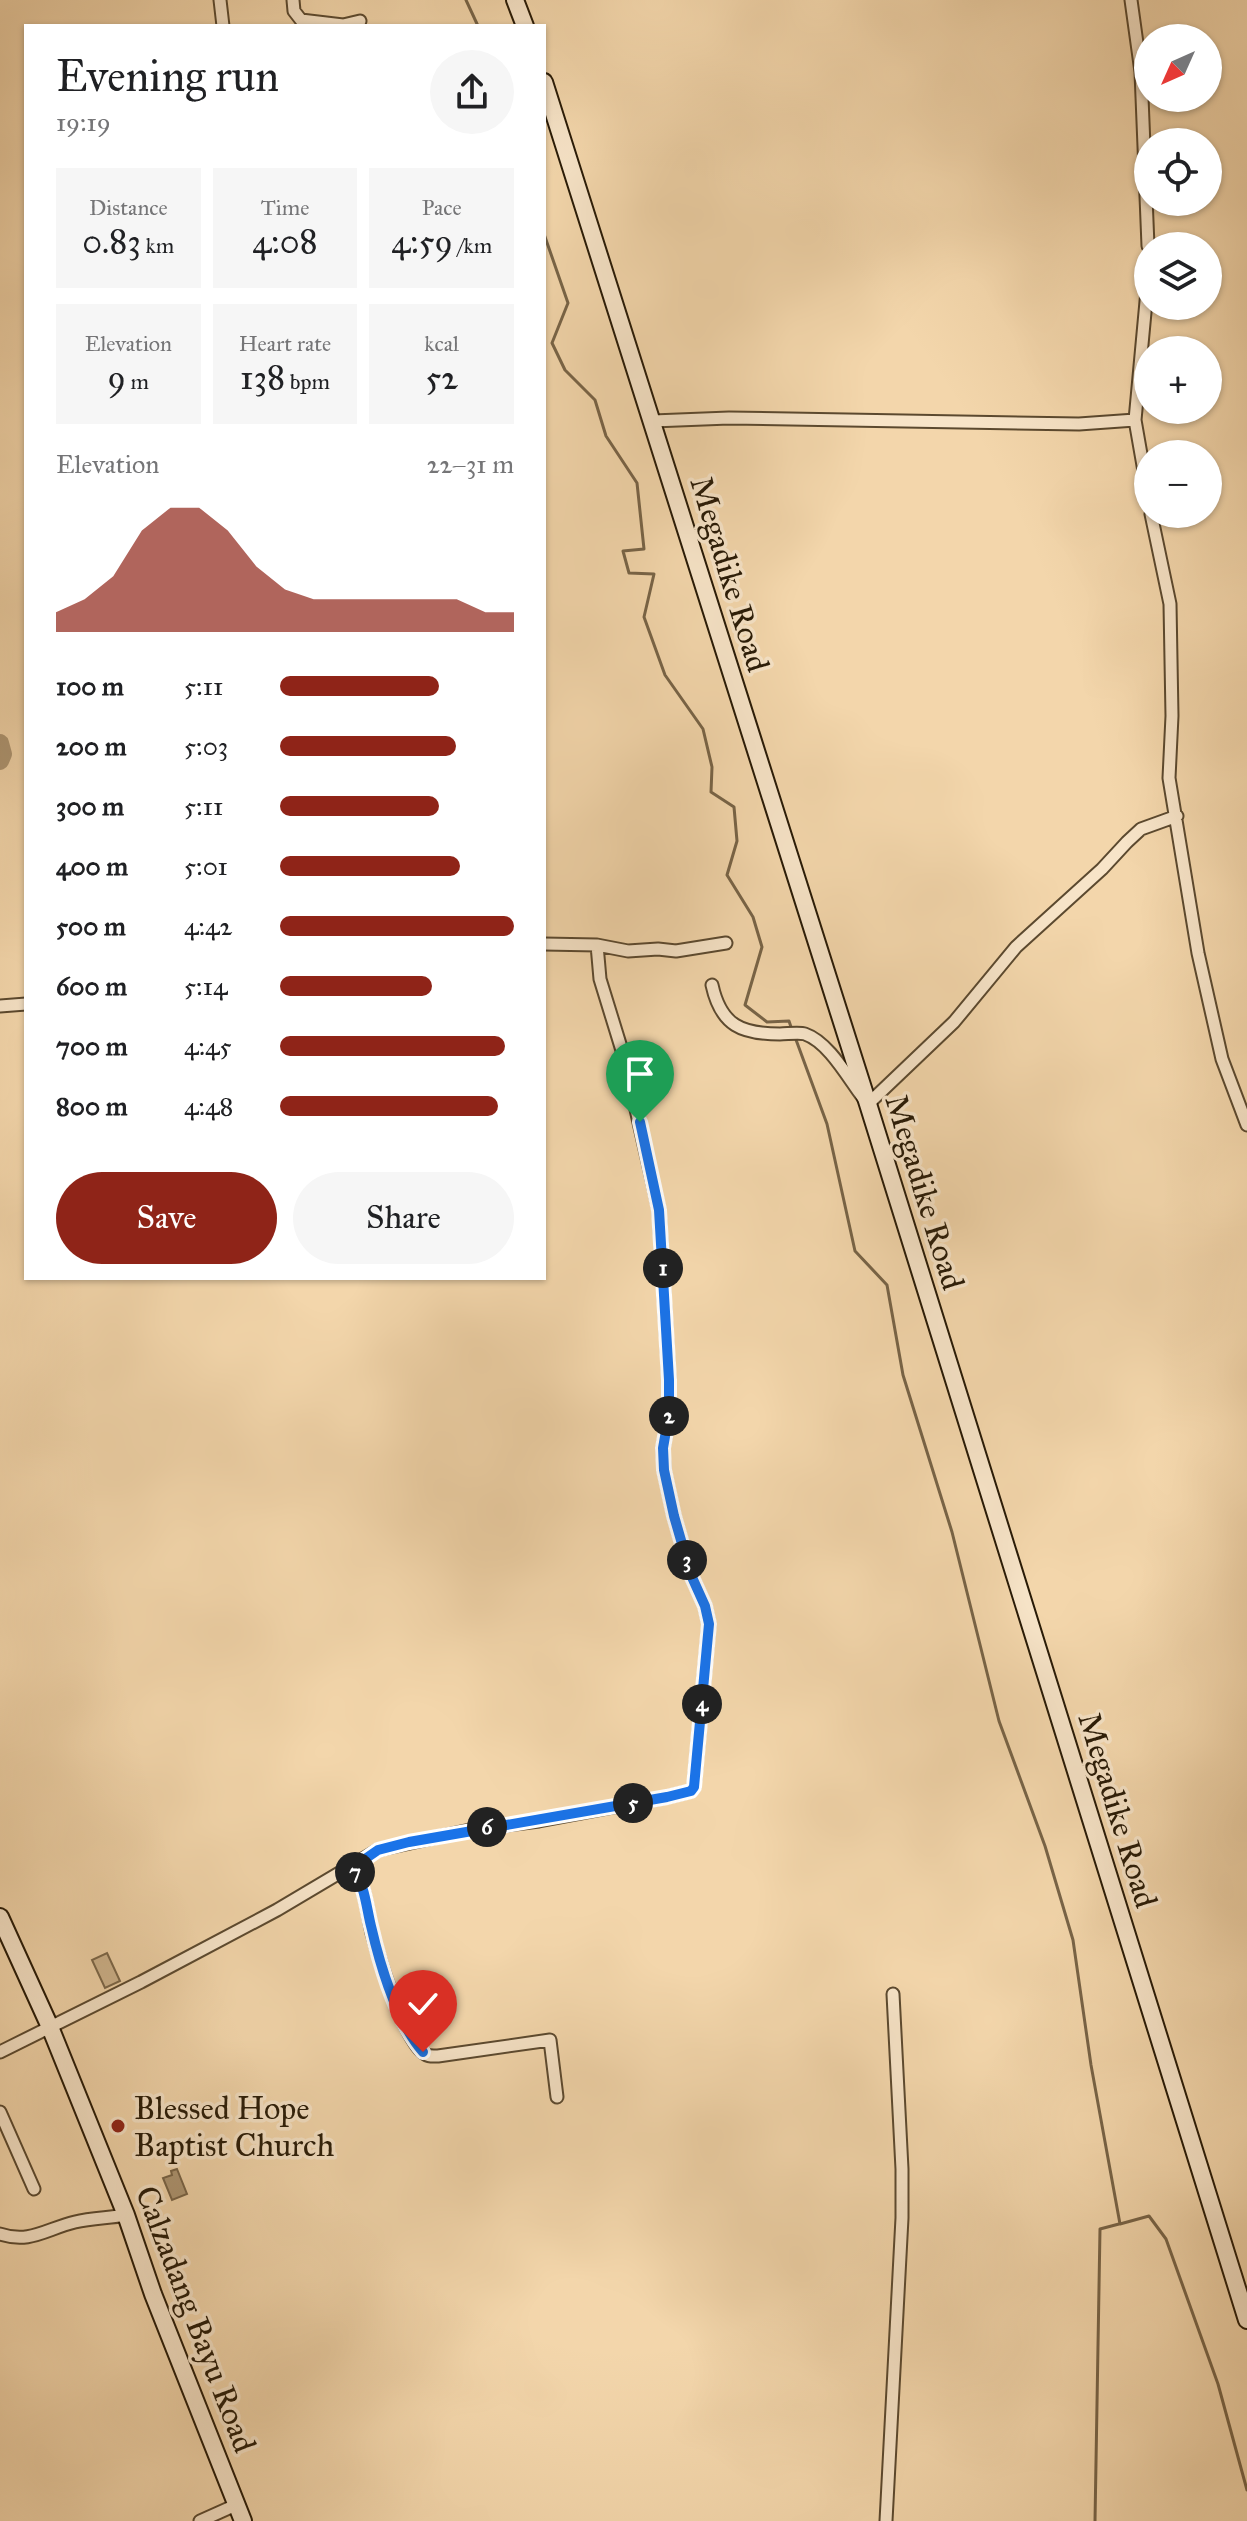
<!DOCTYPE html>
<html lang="en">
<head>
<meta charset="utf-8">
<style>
	body { margin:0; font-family:"IM FELL Great Primer",serif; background:#f6f6f6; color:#202124; height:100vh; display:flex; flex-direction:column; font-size:30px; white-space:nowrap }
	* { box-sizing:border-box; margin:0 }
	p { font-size:26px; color:#757577 }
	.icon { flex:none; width:44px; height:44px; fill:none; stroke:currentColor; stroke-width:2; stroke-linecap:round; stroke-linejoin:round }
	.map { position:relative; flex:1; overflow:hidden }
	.drawer { position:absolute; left:24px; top:24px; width:522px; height:1256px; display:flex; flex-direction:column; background:#fff; border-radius:0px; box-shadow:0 2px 6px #0004 }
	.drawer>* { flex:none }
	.needle { width:52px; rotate:225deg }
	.controls { position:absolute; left:1134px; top:24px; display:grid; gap:16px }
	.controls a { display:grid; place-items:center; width:88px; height:88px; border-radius:50%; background:#fff; box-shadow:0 2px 6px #0004; font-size:40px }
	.pin { position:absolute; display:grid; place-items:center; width:68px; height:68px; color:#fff; margin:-82px -34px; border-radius:50% 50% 50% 0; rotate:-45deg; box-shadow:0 0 8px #0007 }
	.pin .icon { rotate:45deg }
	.km { position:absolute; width:40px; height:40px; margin:-20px; border-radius:50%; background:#222; color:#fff; font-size:22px; line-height:40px; text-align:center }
	.round { display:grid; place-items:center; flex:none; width:84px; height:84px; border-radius:42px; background:#f6f6f6 }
	.summary { display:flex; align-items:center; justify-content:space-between; height:136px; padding:0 32px }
	h1 { font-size:44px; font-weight:600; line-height:60px }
	.metrics { display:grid; grid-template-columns:repeat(3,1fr); gap:12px; height:136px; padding:8px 32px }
	.metrics div { display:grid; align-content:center; border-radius:0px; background:#f6f6f6; text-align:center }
	.metrics b { font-size:34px; font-weight:600 }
	.metrics small { font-size:22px; font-weight:400 }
	.metrics p { font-size:22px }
	.chart { height:224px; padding:16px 32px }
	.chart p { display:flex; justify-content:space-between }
	.chart svg { width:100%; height:144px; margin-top:8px; fill:#8f2418; opacity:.7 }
	.button { display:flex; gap:16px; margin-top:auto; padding:16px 32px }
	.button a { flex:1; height:92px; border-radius:48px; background:#8f2418; color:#fff; font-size:32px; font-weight:600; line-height:92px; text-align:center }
	.button a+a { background:#f6f6f6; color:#202124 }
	ul { padding:0 32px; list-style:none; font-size:26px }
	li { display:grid; grid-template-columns:128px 96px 1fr; align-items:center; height:60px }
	li i { height:20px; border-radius:10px; background:#8f2418 }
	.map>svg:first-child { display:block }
	.green { fill:#d0b68f; stroke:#7c684a; stroke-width:2 }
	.water { fill:#ae9673; stroke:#786447; stroke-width:2 }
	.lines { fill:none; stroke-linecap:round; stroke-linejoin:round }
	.stream { stroke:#786447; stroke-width:3 }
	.river { stroke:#ae9673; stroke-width:18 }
	.street-casing { stroke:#5b492f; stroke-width:15 }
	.secondary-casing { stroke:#281a06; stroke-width:20 }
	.street { stroke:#f7e4c8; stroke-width:11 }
	.secondary { stroke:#f7e4c8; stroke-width:16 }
	.route-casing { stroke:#fff; stroke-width:16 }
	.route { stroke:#1a73e8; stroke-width:10 }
	.poi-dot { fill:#8f2418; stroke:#f7e4c8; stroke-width:3 }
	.labels { text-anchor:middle; stroke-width:7; stroke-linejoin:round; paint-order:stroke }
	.street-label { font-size:32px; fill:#281a06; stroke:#f7e4c8 }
	.poi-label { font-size:32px; fill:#281a06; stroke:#f7e4c8; text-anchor:start }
</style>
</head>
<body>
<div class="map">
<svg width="1247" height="2521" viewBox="0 0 1247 2521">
	<rect width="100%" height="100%" fill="#f3d6ab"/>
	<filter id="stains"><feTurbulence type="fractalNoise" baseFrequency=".0025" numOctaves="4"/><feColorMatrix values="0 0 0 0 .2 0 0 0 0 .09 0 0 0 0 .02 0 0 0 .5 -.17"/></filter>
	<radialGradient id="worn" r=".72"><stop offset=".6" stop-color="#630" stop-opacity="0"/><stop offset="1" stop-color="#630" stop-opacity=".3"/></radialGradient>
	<path class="green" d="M107 1953 120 1981 105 1988 92 1960Z"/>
	<path class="water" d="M177 2169 187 2194 172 2200 163 2178 172 2175 171 2171Z"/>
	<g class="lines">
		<path class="stream" d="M466 0 478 26
			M544 234 568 303 552 343 565 370 595 400 606 436 637 483 644 549 623 551 629 573 654 574 644 617 665 675 703 729 712 767 711 792 734 807 737 841 727 875 753 917 762 947 745 1005 767 1022 789 1021 792 1030
			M795 1037 827 1124 855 1251 887 1285 903 1375 952 1532 999 1721 1045 1846 1073 1940 1091 2065 1120 2224 1149 2216 1166 2239 1218 2384 1247 2490
			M1095 2521 1100 2229 1119 2224"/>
		<path class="river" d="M0 743 3 754 0 761"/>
		<defs>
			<path id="street" d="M220 0 223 26
				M293 0 294 11 301 20 343 25 360 21
				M1131 0 1141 72 1148 246
				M1148 280 1135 420 1148 494
				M653 421 729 418 1079 424 1135 420
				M1151 514 1170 604 1172 716 1169 778 1198 953 1222 1059 1247 1125
				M544 944 597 945 628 951 658 949 676 951 726 943
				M712 985C721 1026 742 1034 780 1034 787 1034 799 1032 805 1034 831 1043 851 1084 868 1104L954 1022 1016 947 1102 869 1127 842 1141 829 1177 816
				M0 1006 26 1004
				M352 1868C366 1885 367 1912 372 1933 379 1958 405 2043 425 2054 430 2057 433 2056 438 2056L550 2040 557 2097
				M0 2052 141 1982 277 1910 378 1850 470 1830 539 1821 667 1797 691 1791 694 1787 709 1624 705 1606 691 1575 674 1516 664 1470 663 1448 669 1414V1380L659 1210 624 1057 600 979 597 945
				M0 2112 34 2189
				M0 2234C30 2244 46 2229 75 2222 92 2218 109 2218 126 2215
				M200 2521 238 2504
				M886 2521 902 2218V2169L893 1994"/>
			<path id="secondary" d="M515 0 525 26
				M544 82 868 1104 1247 2320
				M0 1917 50 2027 126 2215 153 2294 243 2521"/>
		</defs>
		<use href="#street" class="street-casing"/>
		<use href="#secondary" class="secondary-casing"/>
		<use href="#street" class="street"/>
		<use href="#secondary" class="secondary"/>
	</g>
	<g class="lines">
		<defs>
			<path id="route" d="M423 2052C397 2022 380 1965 371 1926 366 1906 365 1884 352 1868L378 1850 409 1842 667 1797 691 1791 694 1787 709 1624 705 1606 691 1575 674 1516 664 1470 663 1448 669 1414V1380L659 1210 640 1122"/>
		</defs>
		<use href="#route" class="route-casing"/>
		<use href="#route" class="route"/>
	</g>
	<circle class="poi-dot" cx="118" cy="2126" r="8"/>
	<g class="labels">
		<g class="street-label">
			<text transform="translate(730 574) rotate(73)" y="11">Megadike Road</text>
			<text transform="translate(925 1192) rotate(73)" y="11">Megadike Road</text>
			<text transform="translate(1118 1810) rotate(73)" y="11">Megadike Road</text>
			<text transform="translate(196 2319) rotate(69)" y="11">Calzadang Bayu Road</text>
		</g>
		<g class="poi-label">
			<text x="134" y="2119">Blessed Hope<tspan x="134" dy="37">Baptist Church</tspan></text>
		</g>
	</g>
	<rect width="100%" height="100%" filter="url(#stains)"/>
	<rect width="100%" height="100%" fill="url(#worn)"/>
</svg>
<div class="controls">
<a><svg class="needle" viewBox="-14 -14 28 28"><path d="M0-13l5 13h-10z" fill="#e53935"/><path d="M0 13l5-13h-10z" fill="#757577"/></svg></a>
<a><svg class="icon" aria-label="locate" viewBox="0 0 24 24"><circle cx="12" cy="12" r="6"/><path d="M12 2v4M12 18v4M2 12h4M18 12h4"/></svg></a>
<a><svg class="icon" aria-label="layers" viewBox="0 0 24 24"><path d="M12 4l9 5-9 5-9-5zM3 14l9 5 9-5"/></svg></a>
<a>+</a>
<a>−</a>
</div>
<div class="pin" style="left:640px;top:1122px;background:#1e9e55"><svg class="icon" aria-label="arrive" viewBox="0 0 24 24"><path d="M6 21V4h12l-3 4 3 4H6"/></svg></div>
<div class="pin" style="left:423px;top:2052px;background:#d93025"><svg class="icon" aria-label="check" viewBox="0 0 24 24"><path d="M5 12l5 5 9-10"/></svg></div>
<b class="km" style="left:663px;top:1268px">1</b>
<b class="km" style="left:669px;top:1416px">2</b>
<b class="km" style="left:687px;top:1560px">3</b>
<b class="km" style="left:702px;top:1704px">4</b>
<b class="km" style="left:633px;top:1803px">5</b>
<b class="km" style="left:487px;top:1827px">6</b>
<b class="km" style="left:355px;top:1872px">7</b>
<section class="drawer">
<div class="summary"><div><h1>Evening run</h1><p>19:19</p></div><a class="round"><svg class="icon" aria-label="share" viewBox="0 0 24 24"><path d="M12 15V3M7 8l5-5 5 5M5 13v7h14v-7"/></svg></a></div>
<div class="metrics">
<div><p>Distance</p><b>0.83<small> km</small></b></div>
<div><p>Time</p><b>4:08</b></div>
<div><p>Pace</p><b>4:59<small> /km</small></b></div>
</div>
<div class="metrics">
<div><p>Elevation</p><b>9<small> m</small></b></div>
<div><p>Heart rate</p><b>138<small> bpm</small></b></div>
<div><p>kcal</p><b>52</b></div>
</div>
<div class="chart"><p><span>Elevation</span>22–31 m</p>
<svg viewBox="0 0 160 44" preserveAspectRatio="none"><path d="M0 44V38L10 34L20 27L30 13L40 6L50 6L60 13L70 24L80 31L90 34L100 34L110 34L120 34L130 34L140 34L150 38L160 38V44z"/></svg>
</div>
<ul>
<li><b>100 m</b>5:11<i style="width:68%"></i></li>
<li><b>200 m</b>5:03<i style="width:75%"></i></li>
<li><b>300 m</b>5:11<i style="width:68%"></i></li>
<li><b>400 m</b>5:01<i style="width:77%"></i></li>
<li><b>500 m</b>4:42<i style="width:100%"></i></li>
<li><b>600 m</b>5:14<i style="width:65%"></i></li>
<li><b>700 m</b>4:45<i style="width:96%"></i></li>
<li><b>800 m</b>4:48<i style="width:93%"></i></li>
</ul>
<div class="button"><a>Save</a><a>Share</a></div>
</section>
</div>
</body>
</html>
